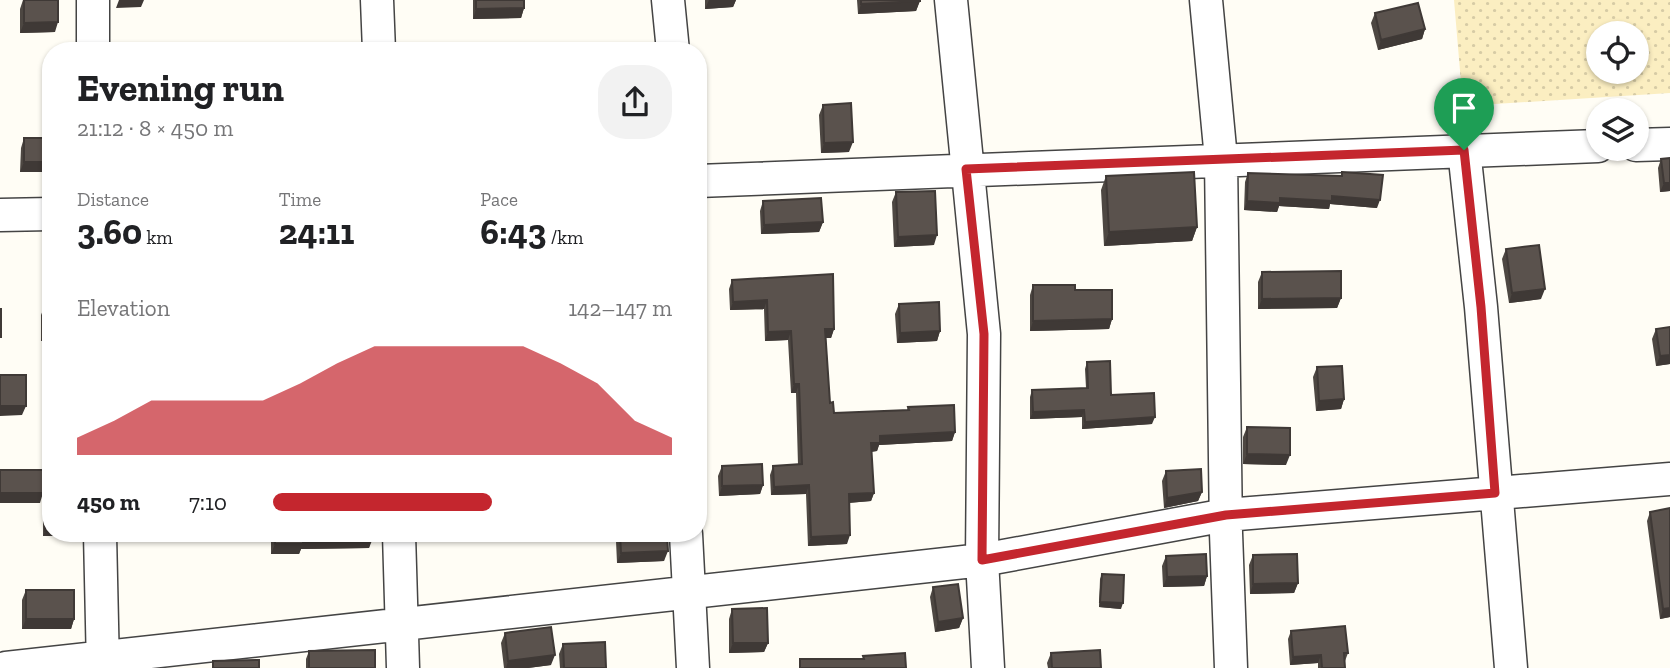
<!DOCTYPE html>
<html lang="en">
<head>
<meta charset="utf-8">
<style>
	body { margin:0; font-family:"Zilla Slab",serif; background:#f2f2f2; color:#202124; height:100vh; display:flex; flex-direction:column; font-size:26px; white-space:nowrap }
	* { box-sizing:border-box; margin:0 }
	p { font-size:23px; color:#757577 }
	.icon { flex:none; width:38px; height:38px; fill:none; stroke:currentColor; stroke-width:2; stroke-linecap:round; stroke-linejoin:round }
	.map { position:relative; flex:1; overflow:hidden }
	.details { position:absolute; left:42px; top:42px; width:665px; height:500px; display:flex; flex-direction:column; background:#fff; border-radius:28px; box-shadow:0 2px 5px #0004 }
	.details>* { flex:none }
	.buttons { position:absolute; left:1586px; top:21px; display:grid; gap:14px }
	.buttons a { display:grid; place-items:center; width:63px; height:63px; border-radius:50%; background:#fff; box-shadow:0 2px 5px #0004; font-size:35px }
	.pin { position:absolute; display:grid; place-items:center; width:60px; height:60px; color:#fff; margin:-72px -30px; border-radius:50% 50% 50% 0; rotate:-45deg; box-shadow:0 0 7px #0007 }
	.pin .icon { rotate:45deg }
	.round { display:grid; place-items:center; flex:none; width:74px; height:74px; border-radius:28px; background:#f2f2f2 }
	.head { display:flex; align-items:center; justify-content:space-between; height:119px; padding:0 35px }
	h1 { font-size:38px; font-weight:700; line-height:52px }
	.figures { display:grid; grid-template-columns:repeat(3,1fr); gap:10px; height:119px; padding:7px 35px }
	.figures div { display:grid; align-content:center }
	.figures b { font-size:35px; font-weight:700 }
	.figures small { font-size:19px; font-weight:400 }
	.figures p { font-size:19px }
	.chart { height:196px; padding:14px 35px }
	.chart p { display:flex; justify-content:space-between }
	.chart svg { width:100%; height:126px; margin-top:7px; fill:#c4262e; opacity:.7 }
	ul { padding:0 35px; list-style:none; font-size:23px }
	li { display:grid; grid-template-columns:112px 84px 1fr; align-items:center; height:52px }
	li i { height:18px; border-radius:9px; background:#c4262e }
	.map>svg:first-child { display:block }
	.sand { fill:url(#sand-dots); fill-rule:evenodd }
	.lines { fill:none; stroke-linecap:round; stroke-linejoin:round }
	.minor-casing { stroke:#444; stroke-width:35 }
	.minor { stroke:#fff; stroke-width:32 }
	.wall { fill:#4d4742 }
	.shaded-wall { fill:#3f3936 }
	.building { fill:#5a524d; stroke:#3f3936; stroke-width:2 }
	.route-casing { stroke:#fff; stroke-width:14 }
	.route { stroke:#c4262e; stroke-width:9 }
</style>
</head>
<body>
<div class="map">
<svg width="1670" height="668" viewBox="0 0 1670 668">
	<defs>
		<pattern id="sand-dots" width="8" height="8" patternUnits="userSpaceOnUse" patternTransform="scale(1.75)"><rect width="8" height="8" fill="#fbeec1"/><path d="M2 2h.1M6 6h.1" fill="none" stroke="#d6cba5" stroke-width="1.8" stroke-linecap="round"/></pattern>
	</defs>
	<rect width="100%" height="100%" fill="#fffdf5"/>
	<path class="sand" d="M1454 0H1670V93L1463 106ZM1598 33H1636V72H1598Z"/>
	<g class="lines">
		<defs>
			<path id="minor" d="M93 0V51
				M377 0 379 51
				M668 0 673 51
				M951 0 984 334 982 560 988 668
				M1206 0 1221 159 1226 533 1231 668
				M1636 145 1670 144
				M1464 150 1481 307 1511 668
				M698 181 1598 146
				M0 215 51 214
				M100 534 103 668
				M399 534 403 668
				M686 534 693 668
				M6 668 982 560 1226 515 1670 479"/>
		</defs>
		<use href="#minor" class="minor-casing"/>
		<use href="#minor" class="minor"/>
	</g>
	<path class="wall" d="M23 0 55 32 20 33V9Z
		M473 0H524V8L521 18 473 19Z
		M705 0H736L733 7 705 9Z
		M857 0H920L916 11 858 14Z
		M1375 13 1425 29 1422 39 1378 50 1371 23Z
		M823 105 849 152 821 153 819 115Z
		M24 138H51V172H20L21 148Z
		M1661 159 1670 191 1660 192 1658 168Z
		M1342 172 1377 208 1330 204 1329 209 1279 206 1277 212 1244 210 1245 182 1248 173 1341 176Z
		M1106 176 1197 227 1192 241 1104 246 1101 190Z
		M896 192 934 245 894 247 892 202Z
		M763 201 823 222 819 232 761 234 760 211Z
		M1506 249 1541 299 1509 303 1502 259Z
		M1262 272 1341 298 1337 308 1258 309V282Z
		M732 280 834 329 831 338H826L830 403 834 413 907 410 908 407 955 432 952 441 879 445 877 451 871 452 874 493 871 501 849 503 847 544 808 546 806 494 771 495 770 475 773 466 798 465 796 393H791L788 340 765 341 764 309 730 310 729 289Z
		M1033 285 1075 290 1112 319 1109 329 1030 331V295Z
		M899 304 940 331 937 341 897 343 895 314Z
		M43 310 51 341H41V315Z
		M1670 327V364L1656 366 1652 339 1656 329Z
		M1087 362 1111 395 1152 424 1082 429V417L1030 419V397L1032 390 1086 388 1085 369Z
		M1317 367 1344 399 1341 409 1316 411 1313 377Z
		M1247 427 1286 465 1243 464V437Z
		M722 466 763 485 760 494 719 496 718 476Z
		M1166 471 1202 492 1198 501 1164 508 1162 481Z
		M45 507 51 534H69L68 536H43V512Z
		M1650 512 1670 617 1660 619 1647 521Z
		M271 534H372L369 548 301 549 299 554H271Z
		M619 534H667L664 561 617 563 616 541Z
		M1253 555 1298 583 1294 593 1250 594 1249 565Z
		M1166 556 1207 576 1204 586 1163 587 1162 566Z
		M1102 574 1121 609 1099 607 1100 579Z
		M933 587 963 618 959 628 935 632 930 597Z
		M26 590 74 619 71 629H22V600Z
		M732 609 768 643 764 652 729 653V619Z
		M1291 631 1348 653 1345 661V668H1318V663L1290 665 1288 639Z
		M505 633 551 665 528 668H504L501 643Z
		M563 644 606 668H560L559 654Z
		M309 651 375 668H306V659Z
		M1051 653 1101 668H1048L1047 663Z"/>
	<path class="shaded-wall" d="M119 0H144L141 7 116 8Z
		M709 0H736L733 7 705 9Z
		M920 1 916 11 858 14 861 4Z
		M524 8 521 18 473 19 476 9Z
		M58 22 55 32 20 33 24 23Z
		M1425 29 1422 39 1378 50 1381 40Z
		M853 142 849 152 821 153 824 143Z
		M24 162H51V172H20Z
		M1664 183H1670V191L1660 192Z
		M1332 196 1380 200 1377 208 1330 204 1329 209 1279 206 1277 212 1244 210 1247 201 1280 198Z
		M823 222 819 232 761 234 764 225Z
		M1197 227 1192 241 1104 246 1109 232Z
		M937 235 934 245 894 247 898 237Z
		M1545 289 1541 299 1509 303 1512 293Z
		M1341 298 1337 308 1258 309 1262 299Z
		M767 300 764 309 730 310 733 302Z
		M1112 319 1109 329 1030 331 1033 321Z
		M825 329H834L831 338H822Z
		M791 331 788 340 765 341 768 332Z
		M940 331 937 341 897 343 900 333Z
		M43 336H51V341H41Z
		M1670 355V364L1656 366 1660 356Z
		M794 384H799L796 393H791Z
		M1344 399 1341 409 1316 411 1319 401Z
		M0 406H26L22 415 0 416Z
		M1084 410 1082 417 1030 419 1033 412Z
		M1155 417 1152 424 1082 429 1085 422Z
		M955 432 952 441 879 445 877 451 868 452 871 443 880 436Z
		M1247 454 1290 455 1286 465 1243 464Z
		M763 485 760 494 719 496 722 486Z
		M809 485 806 494 771 495 774 487Z
		M1202 492 1198 501 1164 508 1167 498Z
		M0 493H43L40 503H0Z
		M874 493 871 501 846 503 849 494Z
		M45 531H51V534H69L68 536H43Z
		M850 535 847 544 808 546 811 537Z
		M373 538 369 548 301 549 299 554H271L275 544 303 540Z
		M668 551 664 561 617 563 621 553Z
		M1207 576 1204 586 1163 587 1167 577Z
		M1298 583 1294 593 1250 594 1253 584Z
		M1100 602 1123 603 1121 609 1099 607Z
		M1670 608V617L1660 619 1663 609Z
		M963 618 959 628 935 632 938 622Z
		M26 619H74L71 629H22Z
		M733 643H768L764 652 729 653Z
		M555 655 551 665 528 668H506L508 661Z
		M1321 655 1318 663 1290 665 1293 657Z"/>
	<path class="building" d="M24 0H58V22L24 23Z
		M476 0H524V8L476 9Z
		M861 0H920V1L861 4Z
		M1418 3 1425 29 1381 40 1375 13Z
		M613 50H640V51H613Z
		M851 103 853 142 824 143 823 105Z
		M24 138H51V162H24Z
		M1670 158V183H1664L1661 159Z
		M1194 172 1197 227 1109 232 1106 176Z
		M1342 172 1383 175 1380 200 1332 196V201L1280 198V203L1247 201 1248 173 1342 176Z
		M935 191 937 235 898 237 896 192Z
		M821 198 823 222 764 225 763 201Z
		M1539 245 1545 289 1512 293 1506 249Z
		M1341 271V298L1262 299V272Z
		M833 274 834 329H825L830 403 833 402 834 413 909 410 908 407 954 405 955 432 880 436V443H871L874 493 849 494 850 535 811 537 809 485 774 487 773 466 802 464 799 384H794L791 331 768 332 767 300 733 302 732 280Z
		M1033 285H1075V290H1112V319L1033 321Z
		M939 302 940 331 900 333 899 304Z
		M0 309H1V337H0Z
		M43 310H51V336H43Z
		M1670 327V355L1660 356 1656 329Z
		M1110 361 1111 395 1154 393 1155 417 1085 422 1084 410 1033 412 1032 390 1088 388 1087 362Z
		M1342 366 1344 399 1319 401 1317 367Z
		M0 375H26V406H0Z
		M1247 427 1290 428V455L1247 454Z
		M762 464 763 485 722 486V466Z
		M1201 469 1202 492 1167 498 1166 471Z
		M0 470H43V493H0Z
		M45 507H51V531H45Z
		M1670 508V608L1663 609 1650 512Z
		M275 534H372L373 538 303 540V544H275Z
		M620 534H667L668 551 621 553Z
		M1206 554 1207 576 1167 577 1166 556Z
		M1297 554 1298 583 1253 584V555Z
		M1102 574 1124 575 1123 603 1100 602Z
		M958 584 963 618 938 622 933 587Z
		M26 590H74V619H26Z
		M767 608 768 643H733L732 609Z
		M1345 626 1348 653H1344L1345 668H1322L1321 655 1293 657 1291 631Z
		M551 627 555 655 508 661 505 633Z
		M605 642 606 668H564L563 644Z
		M375 650V668H309V651Z
		M1100 650 1101 668H1052L1051 653Z
		M905 653 906 668H800V659H864L863 656Z
		M259 660V668H213V661Z"/>
	<g class="lines">
		<defs>
			<path id="route" d="M1464 150 1481 307 1495 493 1226 515 982 560 984 334 966 169Z"/>
		</defs>
		<use href="#route" class="route-casing"/>
		<use href="#route" class="route"/>
	</g>
</svg>
<div class="buttons">
<a><svg class="icon" aria-label="locate" viewBox="0 0 24 24"><circle cx="12" cy="12" r="6"/><path d="M12 2v4M12 18v4M2 12h4M18 12h4"/></svg></a>
<a><svg class="icon" aria-label="layers" viewBox="0 0 24 24"><path d="M12 4l9 5-9 5-9-5zM3 14l9 5 9-5"/></svg></a>
</div>
<div class="pin" style="left:1464px;top:150px;background:#1e9e55"><svg class="icon" aria-label="arrive" viewBox="0 0 24 24"><path d="M6 21V4h12l-3 4 3 4H6"/></svg></div>
<section class="details">
<div class="head"><div><h1>Evening run</h1><p>21:12 · 8 × 450 m</p></div><a class="round"><svg class="icon" aria-label="share" viewBox="0 0 24 24"><path d="M12 15V3M7 8l5-5 5 5M5 13v7h14v-7"/></svg></a></div>
<div class="figures">
<div><p>Distance</p><b>3.60<small> km</small></b></div>
<div><p>Time</p><b>24:11</b></div>
<div><p>Pace</p><b>6:43<small> /km</small></b></div>
</div>
<div class="chart"><p><span>Elevation</span>142–147 m</p>
<svg viewBox="0 0 160 44" preserveAspectRatio="none"><path d="M0 44V38L10 32L20 25L30 25L40 25L50 25L60 19L70 12L80 6L90 6L100 6L110 6L120 6L130 12L140 19L150 32L160 38V44z"/></svg>
</div>
<ul>
<li><b>450 m</b>7:10<i style="width:55%"></i></li>
</ul>
</section>
</div>
</body>
</html>
